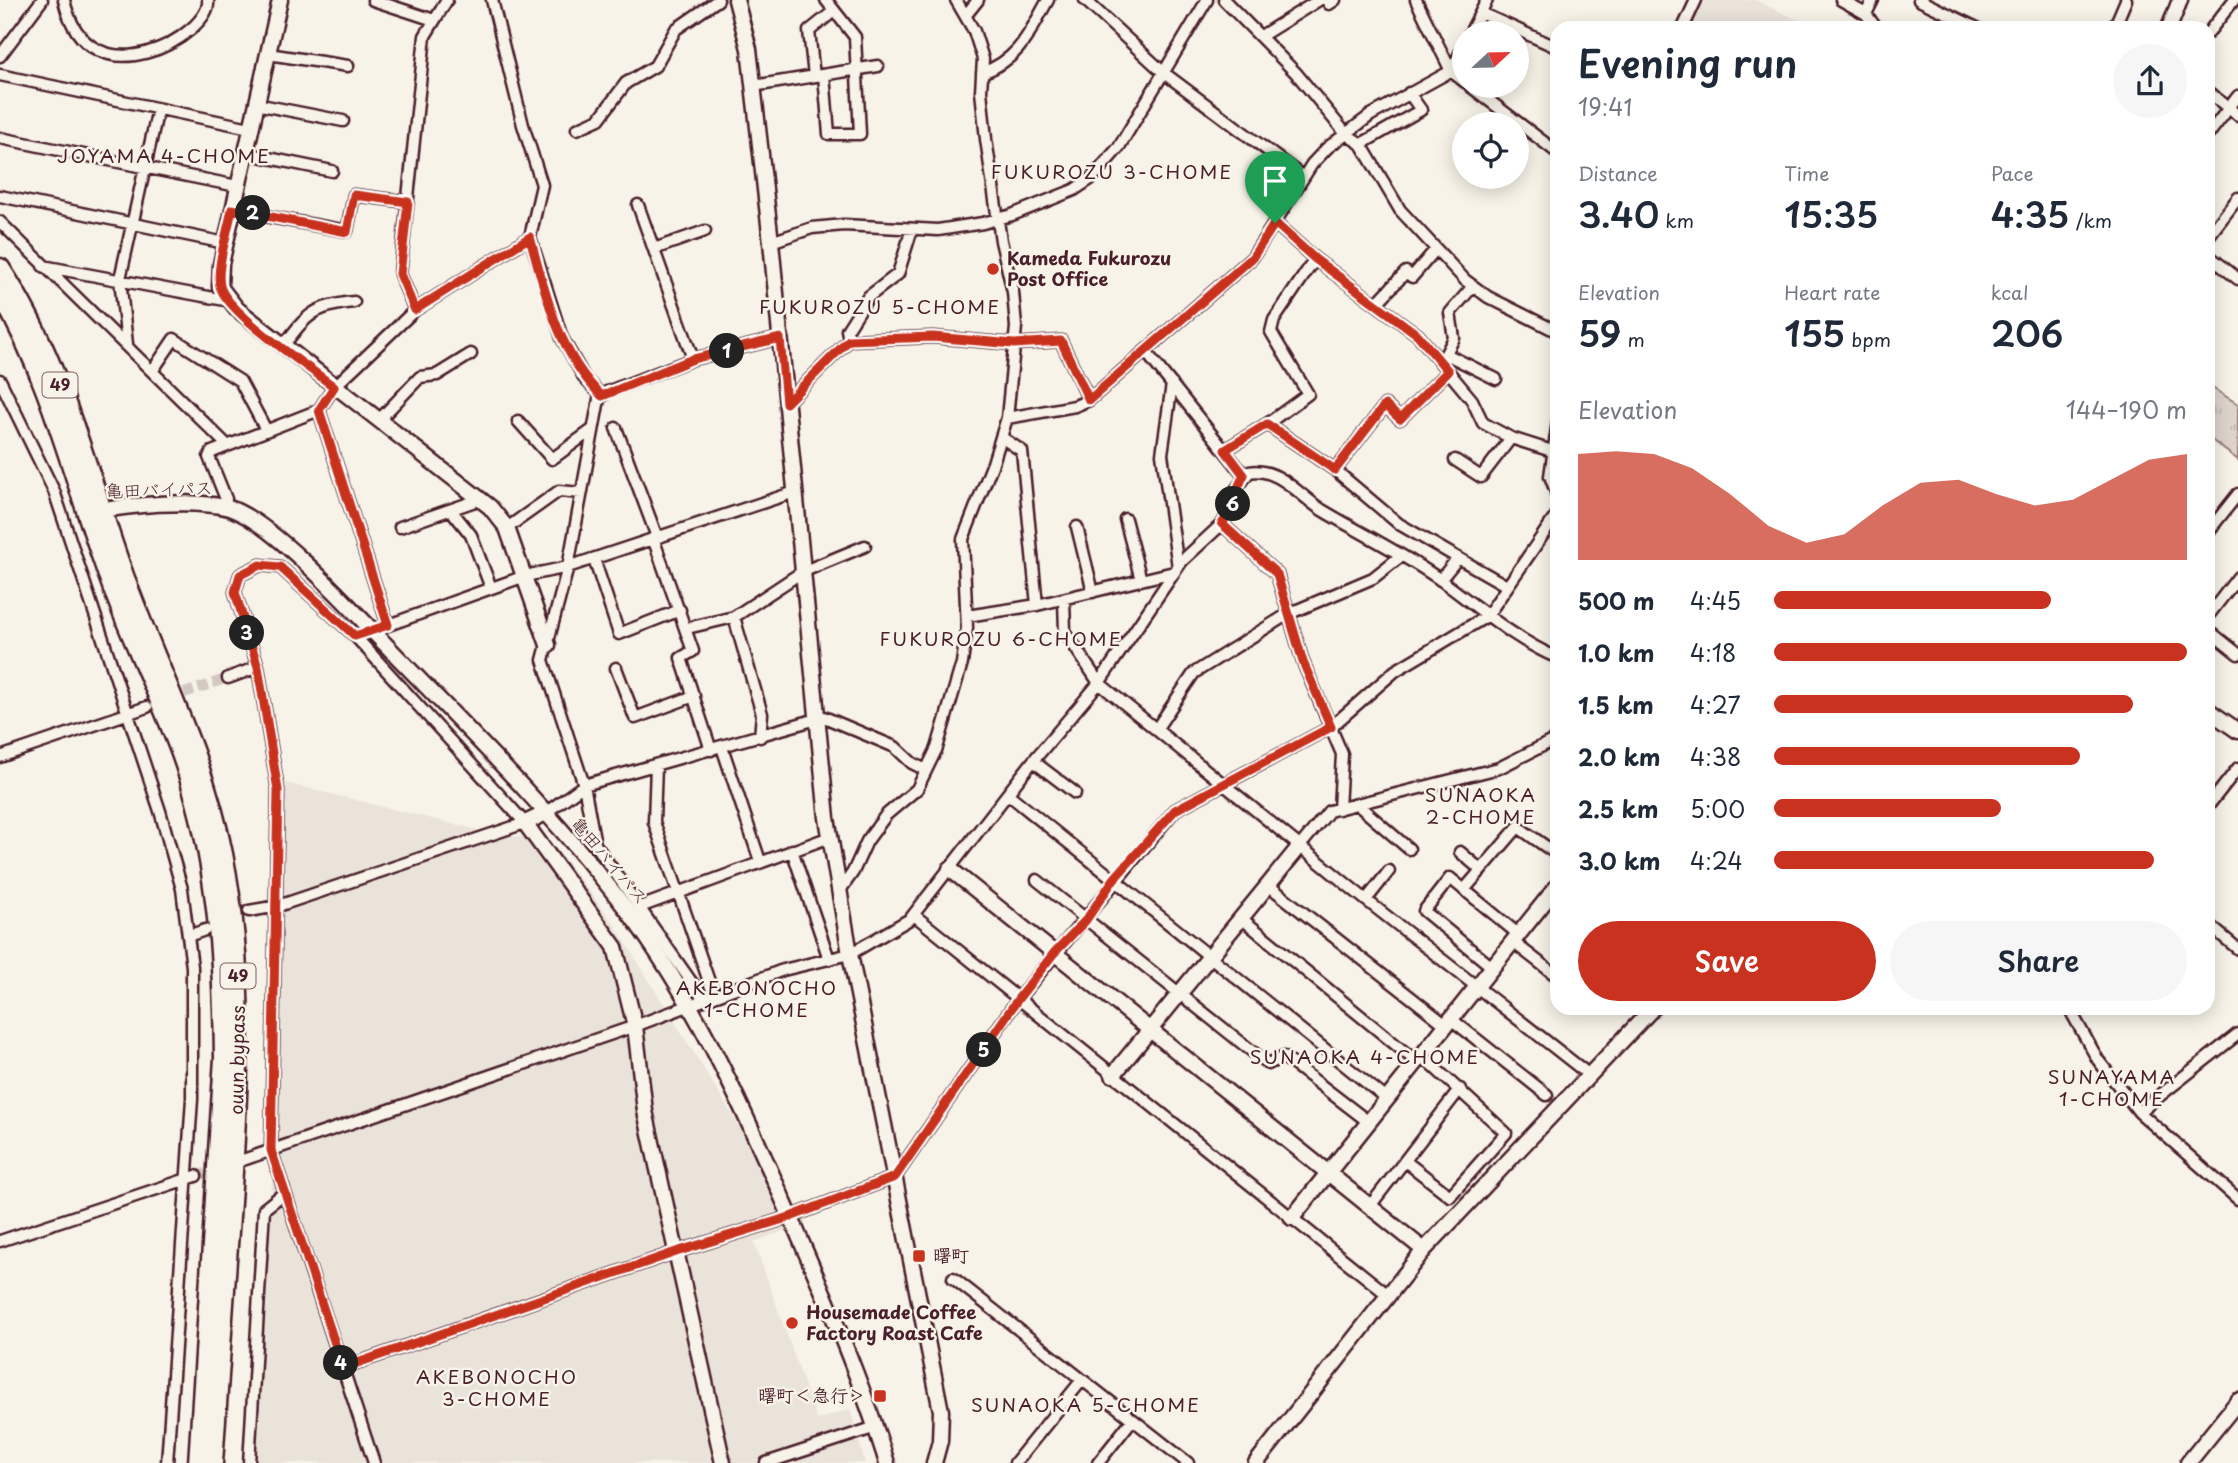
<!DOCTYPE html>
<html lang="en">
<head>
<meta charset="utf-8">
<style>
	body { margin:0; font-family:"Playpen Sans","Klee One",sans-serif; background:#f6f6f7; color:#1f2937; height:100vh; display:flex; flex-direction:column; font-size:26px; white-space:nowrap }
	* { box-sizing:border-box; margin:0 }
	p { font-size:23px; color:#747a83 }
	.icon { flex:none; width:38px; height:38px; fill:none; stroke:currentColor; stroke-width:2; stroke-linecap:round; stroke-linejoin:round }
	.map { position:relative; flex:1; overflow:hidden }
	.sheet { position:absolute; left:1550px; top:21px; width:665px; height:994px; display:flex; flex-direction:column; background:#fff; border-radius:21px; box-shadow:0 4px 18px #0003 }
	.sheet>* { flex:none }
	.needle { width:46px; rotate:68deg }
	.fabs { position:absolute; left:1452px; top:21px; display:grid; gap:14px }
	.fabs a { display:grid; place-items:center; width:77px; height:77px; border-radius:50%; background:#fff; box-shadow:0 4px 18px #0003; font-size:35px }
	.pin { position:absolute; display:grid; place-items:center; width:60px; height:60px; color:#fff; margin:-72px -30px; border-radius:50% 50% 50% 0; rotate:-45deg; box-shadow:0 0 7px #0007 }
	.pin .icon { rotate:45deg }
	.km { position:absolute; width:35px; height:35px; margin:-18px; border-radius:50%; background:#222; color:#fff; font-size:19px; line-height:35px; text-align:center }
	.round { display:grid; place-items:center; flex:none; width:74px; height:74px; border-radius:37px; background:#f6f6f7 }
	.head { display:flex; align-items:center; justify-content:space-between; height:119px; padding:0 28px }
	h1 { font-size:38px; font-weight:600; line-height:52px }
	.stats { display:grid; grid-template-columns:repeat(3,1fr); gap:10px; height:119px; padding:7px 28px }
	.stats div { display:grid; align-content:center }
	.stats b { font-size:35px; font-weight:600 }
	.stats small { font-size:19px; font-weight:400 }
	.stats p { font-size:19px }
	.chart { height:196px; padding:14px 28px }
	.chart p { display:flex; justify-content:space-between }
	.chart svg { width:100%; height:126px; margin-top:7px; fill:#c8321e; opacity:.7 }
	.cta { display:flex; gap:14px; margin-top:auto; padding:14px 28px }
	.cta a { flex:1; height:80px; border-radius:42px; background:#c8321e; color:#fff; font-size:28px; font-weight:600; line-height:80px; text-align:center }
	.cta a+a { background:#f6f6f7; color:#1f2937 }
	ul { padding:0 28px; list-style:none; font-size:23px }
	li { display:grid; grid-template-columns:112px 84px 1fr; align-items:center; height:52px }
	li i { height:18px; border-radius:9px; background:#c8321e }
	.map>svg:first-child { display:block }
	.built { fill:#eae3da }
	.park { fill:url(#park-tufts); stroke:#947a7c; stroke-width:2 }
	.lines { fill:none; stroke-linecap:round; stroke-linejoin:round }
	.street-tunnel { stroke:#d4c9c2; stroke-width:10; stroke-dasharray:10 5; stroke-linecap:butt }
	.street-casing { stroke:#4a1f2b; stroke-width:15 }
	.secondary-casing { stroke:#4a1f2b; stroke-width:19 }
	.highway-casing { stroke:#4a1f2b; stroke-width:23 }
	.street { stroke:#f7f3e8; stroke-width:10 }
	.secondary { stroke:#f7f3e8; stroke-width:14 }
	.highway { stroke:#f7f3e8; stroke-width:18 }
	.route-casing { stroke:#fff; stroke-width:14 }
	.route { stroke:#c8321e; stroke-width:9 }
	.poi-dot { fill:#c8321e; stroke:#f7f3e8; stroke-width:2.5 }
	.labels { text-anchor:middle; stroke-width:5; stroke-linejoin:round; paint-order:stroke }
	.shield { fill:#f7f3e8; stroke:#7e5f64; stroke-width:2 }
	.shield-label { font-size:16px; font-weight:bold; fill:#4a1f2b }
	.poi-label { font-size:18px; font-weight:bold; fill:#4a1f2b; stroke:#f7f3e8; text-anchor:start }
	.street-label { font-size:18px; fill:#4a1f2b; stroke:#f7f3e8 }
	.neighbourhood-label { font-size:19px; letter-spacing:2px; fill:#4a1f2b; stroke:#f7f3e8 }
</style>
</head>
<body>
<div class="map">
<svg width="2238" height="1463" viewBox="0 0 2238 1463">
	<defs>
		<pattern id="park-tufts" width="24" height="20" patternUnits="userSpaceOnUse" patternTransform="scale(1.75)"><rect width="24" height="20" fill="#ded4cc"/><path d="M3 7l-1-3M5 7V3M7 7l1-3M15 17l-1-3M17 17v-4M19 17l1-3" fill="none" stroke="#c0b6af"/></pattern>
	</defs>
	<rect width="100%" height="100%" fill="#f7f3e8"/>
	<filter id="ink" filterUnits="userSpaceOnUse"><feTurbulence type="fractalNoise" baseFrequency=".0143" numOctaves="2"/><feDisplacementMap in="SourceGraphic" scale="14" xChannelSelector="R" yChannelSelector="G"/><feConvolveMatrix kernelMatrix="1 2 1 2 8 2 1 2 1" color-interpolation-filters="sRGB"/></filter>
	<g filter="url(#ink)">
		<path class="built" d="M1702 0H1755L1815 28H1688Z
			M282 782 498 835 549 839 613 922 741 1129 789 1229 754 1242 817 1420 850 1409 865 1463H256L281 1021Z"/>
		<path class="park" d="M2209 386 2238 404V460L2209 438Z"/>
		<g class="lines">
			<path class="street-tunnel" d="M170 698 228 678
				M196 1176 220 1168"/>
			<defs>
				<path id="street" d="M64 0C88 107 213 33 208 0
					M373 0 434 20
					M492 0 523 125 542 185 530 237 562 338 585 379 602 396
					M1085 0 1164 73 1303 177
					M1224 0 1296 73 1346 134 1361 144 1400 210 1465 280 1488 297 1558 332
					M1327 0 1329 4 1335 0
					M1416 0 1451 71 1465 82
					M1841 0 1866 14 1874 25 1872 28
					M1919 0 1977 28
					M1481 13 1558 48
					M1866 14 1873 0
					M966 15 978 0
					M1683 28 1696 0
					M2114 28 2126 0
					M1470 33 1487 0
					M2208 33 2234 0
					M1261 36 1319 0
					M268 54 348 66
					M0 56 42 0
					M982 73C1020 59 1029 33 1048 0
					M0 75 250 128
					M824 75 829 134H860L855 37 826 0
					M814 76 809 31 834 11
					M753 86 878 66
					M1470 86 1558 153
					M2208 92 2238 115
					M256 104 343 121
					M577 129 599 119 626 83 655 66 676 29 718 0
					M2208 135 2238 96
					M0 138 237 186
					M1361 144 1421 110 1409 93
					M244 153 332 171
					M0 196 225 243
					M638 205 693 359
					M232 210 347 231 354 195 408 202
					M0 222 227 445
					M1275 223 1315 259 1418 335 1472 400 1483 423 1511 438 1558 453
					M2208 237 2238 198
					M771 242 812 228 844 225 938 230 983 223 1012 215 1074 190 1092 178 1119 147 1207 0
					M654 249 705 231
					M2208 255 2238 279
					M43 266 230 301
					M1376 304 1406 272 1412 277 1436 249
					M415 310 400 274 425 36 447 0
					M849 340 933 337 1014 344 1061 341 1089 400
					M127 344 120 279 158 109
					M283 346C307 315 313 306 354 302
					M1146 352 1244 475
					M1446 354 1496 379
					M1441 363 1454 338 1450 313 1473 286
					M153 370 174 339 240 381 266 430
					M0 380 54 491 160 811 182 889 192 967V1099L167 1463
					M1172 384 1162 454 1178 567
					M786 403 849 340 847 330 868 297 898 274 912 229
					M319 410 388 625
					M1007 418 1075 406 1089 400 1252 258 1312 164 1327 148 1371 115 1451 71 1465 44
					M380 419 420 377 437 375 471 354
					M518 421 552 459 592 430
					M1558 421 1550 476 1558 497
					M1267 424 1335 470 1399 524 1507 586
					M616 428 657 537
					M1001 437 1022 451 1037 605
					M1225 450 1267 424 1308 394 1271 332 1274 320 1315 259
					M1455 460 1481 477 1511 438
					M1335 470 1385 405 1400 419 1448 371
					M225 507 226 499 209 457 212 452 319 410 334 387 415 310 530 237
					M451 510 471 535 491 588
					M1125 519 1141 580
					M1222 524 1277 574 1303 662 1342 754 1339 809
					M400 527 481 499
					M1077 527 1093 592
					M507 528 559 491 581 493
					M2208 532 2238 494
					M653 538 693 651 681 658 711 750
					M594 559 619 634 680 610
					M1440 580 1458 558
					M1064 599 1065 632 1099 683 1366 900 1588 1074
					M967 616 1037 605 1174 572
					M2208 616 2238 577
					M734 617 762 714 760 737
					M687 628 734 617 802 572 865 546
					M2208 630 2238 654
					M369 632 525 576 568 567 795 492
					M616 668 635 718 694 696
					M228 678 258 667
					M1157 728 1194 673 1288 614 1373 578 1401 556
					M722 747 760 861
					M0 757 147 707
					M1033 761 1075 793
					M656 765 654 822 714 996
					M1008 794 1388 1100
					M1358 805 1409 849
					M2208 806 2238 768
					M544 814 584 785 824 717 895 747 912 763 926 770
					M1300 846 1329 811 1499 768 1558 738
					M792 850 829 959
					M1460 852 1481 870
					M1037 880 1268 1064 1284 1057 1370 1123
					M1268 885 1446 1025
					M1464 890 1518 827 1558 855
					M839 892 853 872 867 841 886 815 917 789 937 748 962 663 967 628 963 539 993 463 1007 418 1016 327 1013 292 1001 241 986 139 981 91 983 59 974 31 956 0
					M1366 900 1389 871
					M640 907 830 837
					M249 911 278 906 525 823 355 636 280 567 260 565 240 575 235 592 258 667 278 790 271 1150 374 1463
					M914 915 1388 1295
					M1241 918 1418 1063
					M2208 924 2238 949
					M188 936 205 930
					M1513 942 1558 977
					M1492 967 1424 911 1450 878 1518 934
					M704 1000 595 844 584 785 543 660 568 567 599 399 607 392 693 359 780 338
					M2069 1008 2098 1060 2139 1112 2238 1199
					M1451 1019 1547 1095
					M2139 1112 2238 1034
					M1405 1161 1450 1196 1506 1133 1423 1057
					M237 1162 635 1026 783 970 850 954 910 919 1033 761 1099 683 1182 561 1222 524 1233 507 1235 491 1249 472C1277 466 1300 496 1322 510 1362 534 1404 554 1442 581 1479 608 1515 640 1558 658
					M1370 1206 1460 1089
					M0 1241 196 1176
					M953 1278 1188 1463
					M343 1368 676 1252 790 1217 895 1177 1018 999 1175 810 1331 727 1395 671 1487 616 1558 513
					M249 1463 264 1209 283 1194
					M766 1463 876 1427
					M1015 1463 1082 1380
					M1098 1463 1132 1420"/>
				<path id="secondary" d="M280 0 221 264 220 287 237 309 490 507 507 528 548 645
					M736 0 749 49 771 242 827 818 850 954 941 1411 940 1441 934 1463
					M2169 28 2180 0
					M93 512C129 505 189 499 225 507 267 516 353 610 385 644 464 726 547 807 617 897 692 992 740 1101 788 1211 824 1294 860 1376 887 1463
					M2208 710 2238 731
					M544 814 525 823 615 947 635 1026 645 1111 723 1463
					M950 869 1424 1250
					M1113 1075 1300 846
					M1292 1218 1558 885
					M1256 1463 1424 1250 1653 1008
					M2188 1463 2238 1401"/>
				<path id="highway" d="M0 268C60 358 85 465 121 567 155 665 203 751 223 854 246 970 239 1085 231 1202 225 1289 219 1376 213 1463
					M0 293C49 377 72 473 104 564 127 633 162 697 185 765 217 860 223 958 224 1058L198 1463"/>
			</defs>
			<use href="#street" class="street-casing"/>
			<use href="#secondary" class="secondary-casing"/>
			<use href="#highway" class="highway-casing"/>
			<use href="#street" class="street"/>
			<use href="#secondary" class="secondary"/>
			<use href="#highway" class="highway"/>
		</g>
	</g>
	<g class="lines" filter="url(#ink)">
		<defs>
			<path id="route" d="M354 195 408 202 400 274 415 310 530 237C545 293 559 355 602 396L693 359 780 338 786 403 849 340 933 337 1014 344 1061 341 1089 400 1252 258 1275 223 1315 259 1418 335 1448 371 1400 419 1385 405 1335 470 1267 424 1225 450 1244 475C1235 491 1233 508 1222 524L1277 574 1303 662 1331 727 1175 810 1114 879 1086 920 1054 953 1018 999 895 1177 790 1217 676 1252 343 1368 271 1150 278 790 258 667 235 592 240 575 260 565 280 567 355 636 388 625 319 410 334 387C308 366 233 317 221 289 214 272 229 228 232 209L347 232Z"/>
		</defs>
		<use href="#route" class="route-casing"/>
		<use href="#route" class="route"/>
	</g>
	<g class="poi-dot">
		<circle cx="993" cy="269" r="7"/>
		<rect x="912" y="1249" width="14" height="14" rx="3.5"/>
		<circle cx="792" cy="1323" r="7"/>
		<rect x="873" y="1389" width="14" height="14" rx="3.5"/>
	</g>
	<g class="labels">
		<g class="shield">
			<rect x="42.5" y="372.5" width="35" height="25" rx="5"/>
			<rect x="220.5" y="963.5" width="35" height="25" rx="5"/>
		</g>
		<g class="shield-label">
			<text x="60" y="391">49</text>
			<text x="238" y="982">49</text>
		</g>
		<g class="poi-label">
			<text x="1007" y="265">Kameda Fukurozu<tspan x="1007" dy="21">Post Office</tspan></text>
			<text x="933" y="1262">曙町</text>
			<text x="806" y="1319">Housemade Coffee<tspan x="806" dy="21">Factory Roast Cafe</tspan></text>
			<text x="866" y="1402" text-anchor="end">曙町＜急行＞</text>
		</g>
		<g class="street-label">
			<text transform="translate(159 490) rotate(-2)" y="6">亀田バイパス</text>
			<text transform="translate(609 861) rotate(50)" y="6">亀田バイパス</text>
			<text transform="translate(238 1060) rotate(-89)" y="6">ouun bypass</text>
		</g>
		<g class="neighbourhood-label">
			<text x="164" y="163">JOYAMA 4-CHOME</text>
			<text x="1112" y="179">FUKUROZU 3-CHOME</text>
			<text x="880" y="314">FUKUROZU 5-CHOME</text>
			<text x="1001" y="646">FUKUROZU 6-CHOME</text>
			<text x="1481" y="802">SUNAOKA<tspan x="1481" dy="22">2-CHOME</tspan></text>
			<text x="757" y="995">AKEBONOCHO<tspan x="757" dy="22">1-CHOME</tspan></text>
			<text x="1365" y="1064">SUNAOKA 4-CHOME</text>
			<text x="2112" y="1084">SUNAYAMA<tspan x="2112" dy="22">1-CHOME</tspan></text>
			<text x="497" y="1384">AKEBONOCHO<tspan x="497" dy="22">3-CHOME</tspan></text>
			<text x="1086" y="1412">SUNAOKA 5-CHOME</text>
		</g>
	</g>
</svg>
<div class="fabs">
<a><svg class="needle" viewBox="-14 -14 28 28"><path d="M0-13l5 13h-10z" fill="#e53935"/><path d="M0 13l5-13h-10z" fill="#747a83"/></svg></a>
<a><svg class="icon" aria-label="locate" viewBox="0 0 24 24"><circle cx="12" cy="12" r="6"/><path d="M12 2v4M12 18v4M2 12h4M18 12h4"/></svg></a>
</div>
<div class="pin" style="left:1275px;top:223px;background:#1e9e55"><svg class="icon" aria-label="arrive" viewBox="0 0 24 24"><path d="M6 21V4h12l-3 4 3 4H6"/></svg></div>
<b class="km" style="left:727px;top:351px">1</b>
<b class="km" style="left:253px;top:213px">2</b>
<b class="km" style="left:247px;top:633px">3</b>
<b class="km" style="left:341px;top:1363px">4</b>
<b class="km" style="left:984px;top:1050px">5</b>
<b class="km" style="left:1233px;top:504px">6</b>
<section class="sheet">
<div class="head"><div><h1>Evening run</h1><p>19:41</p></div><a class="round"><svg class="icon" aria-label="share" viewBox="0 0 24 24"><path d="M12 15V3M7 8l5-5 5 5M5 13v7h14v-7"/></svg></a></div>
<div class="stats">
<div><p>Distance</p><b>3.40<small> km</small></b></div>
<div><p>Time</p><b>15:35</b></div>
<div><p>Pace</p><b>4:35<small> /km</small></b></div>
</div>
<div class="stats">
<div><p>Elevation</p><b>59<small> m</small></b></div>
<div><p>Heart rate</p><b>155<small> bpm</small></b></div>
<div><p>kcal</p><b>206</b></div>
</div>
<div class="chart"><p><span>Elevation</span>144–190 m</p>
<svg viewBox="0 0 160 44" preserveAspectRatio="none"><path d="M0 44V7L10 6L20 7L30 12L40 21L50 32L60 38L70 35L80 25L90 17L100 16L110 21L120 25L130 23L140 16L150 9L160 7V44z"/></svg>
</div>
<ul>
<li><b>500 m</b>4:45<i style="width:67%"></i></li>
<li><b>1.0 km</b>4:18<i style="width:100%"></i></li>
<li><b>1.5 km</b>4:27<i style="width:87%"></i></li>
<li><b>2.0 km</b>4:38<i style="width:74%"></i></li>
<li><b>2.5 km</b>5:00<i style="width:55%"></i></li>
<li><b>3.0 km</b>4:24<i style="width:92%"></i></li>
</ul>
<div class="cta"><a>Save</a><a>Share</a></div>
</section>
</div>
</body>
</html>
